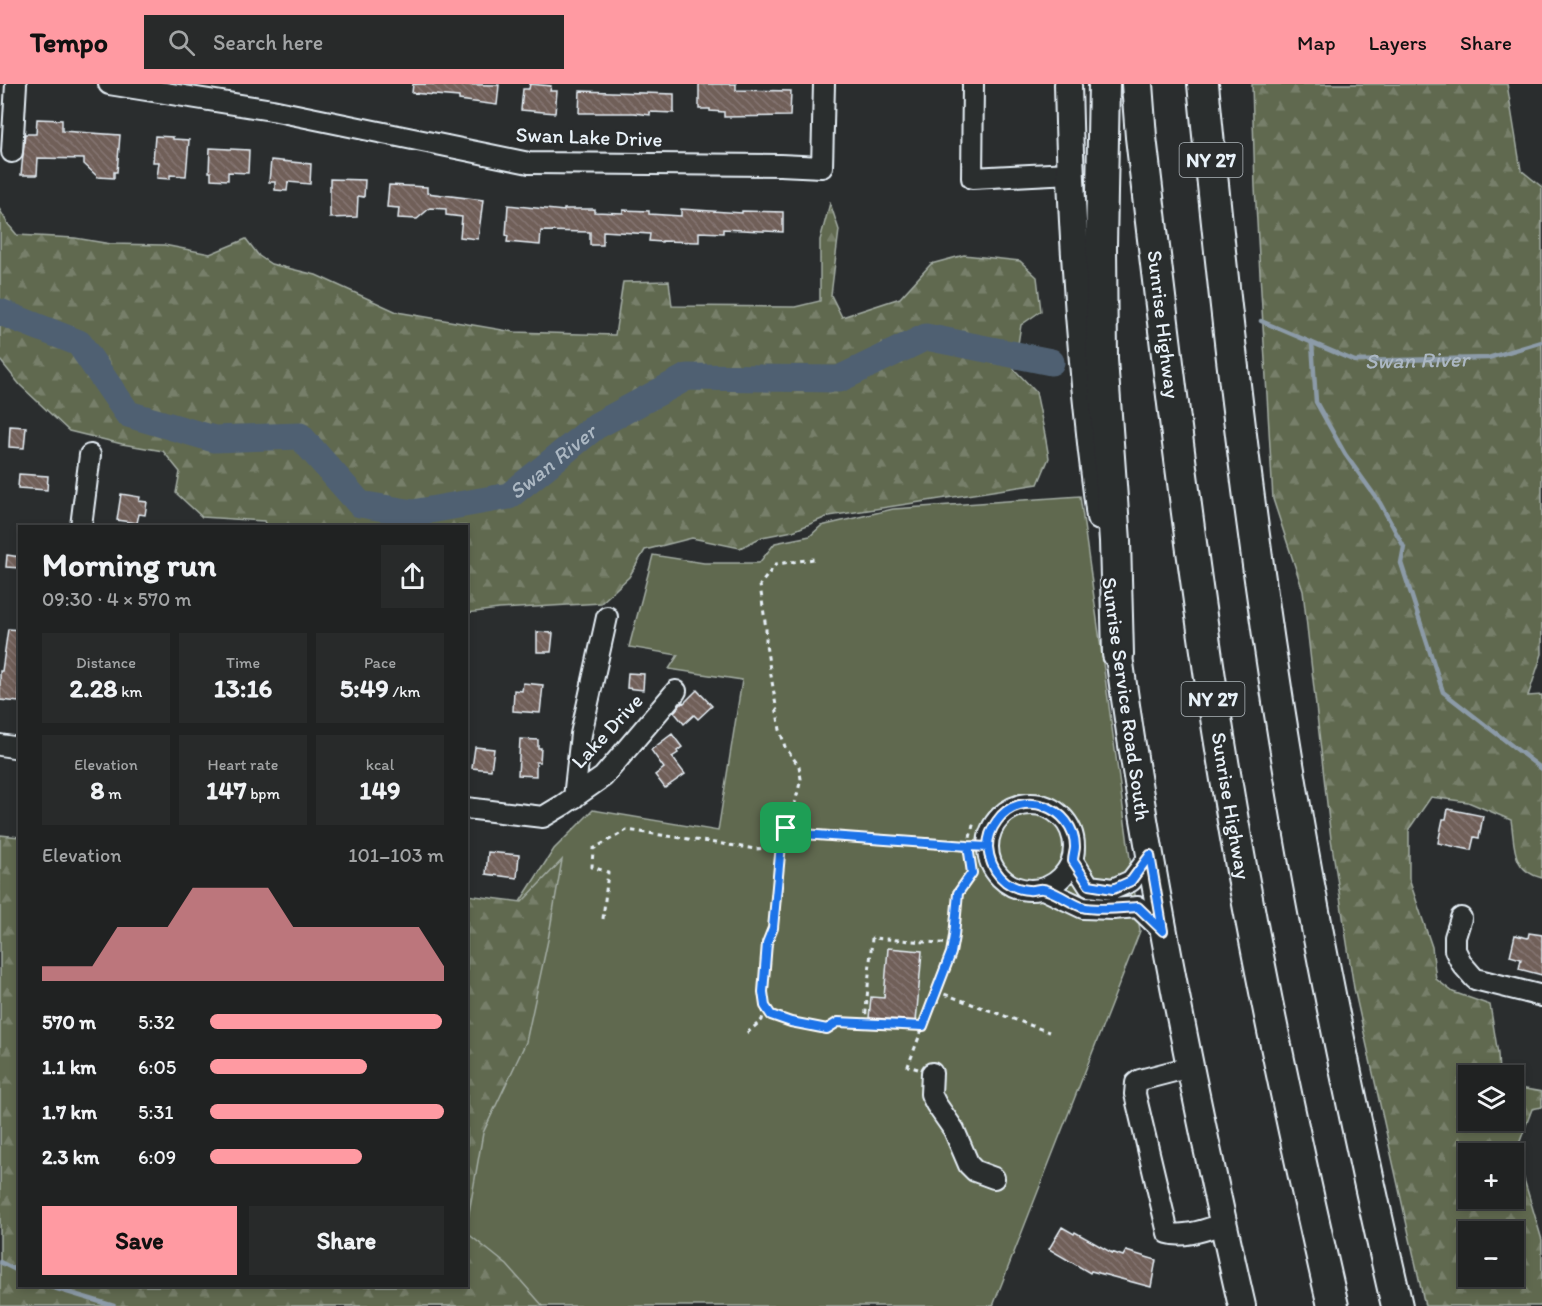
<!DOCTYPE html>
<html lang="en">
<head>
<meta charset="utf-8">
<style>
	body { margin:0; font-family:Itim,sans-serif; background:#282a2a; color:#f1f3f6; height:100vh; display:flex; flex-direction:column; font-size:22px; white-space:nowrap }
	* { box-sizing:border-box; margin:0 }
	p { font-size:20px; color:#a2a4a5 }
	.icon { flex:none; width:33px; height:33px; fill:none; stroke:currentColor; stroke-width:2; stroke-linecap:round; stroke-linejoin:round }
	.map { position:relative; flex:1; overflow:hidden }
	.sheet { position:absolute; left:18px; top:441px; width:450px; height:762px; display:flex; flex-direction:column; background:#202222; border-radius:0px; box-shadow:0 3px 9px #0003,0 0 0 2px #3d3f40 }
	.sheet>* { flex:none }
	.fabs { position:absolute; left:1458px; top:981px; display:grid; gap:12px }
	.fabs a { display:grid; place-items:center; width:66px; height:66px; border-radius:0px; background:#202222; box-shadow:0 3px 9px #0003,0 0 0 2px #3d3f40; font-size:30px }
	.pin { position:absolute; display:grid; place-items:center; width:51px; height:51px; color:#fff; margin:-26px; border-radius:12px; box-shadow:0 3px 9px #0006 }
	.round { display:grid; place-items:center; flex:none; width:63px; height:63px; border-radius:0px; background:#282a2a }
	.summary { display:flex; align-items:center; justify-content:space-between; height:102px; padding:0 24px }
	h1 { font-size:33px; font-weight:800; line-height:45px }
	.metrics { display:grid; grid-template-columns:repeat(3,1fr); gap:9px; height:102px; padding:6px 24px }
	.metrics div { display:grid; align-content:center; border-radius:0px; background:#282a2a; text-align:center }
	.metrics b { font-size:26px; font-weight:800 }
	.metrics small { font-size:16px; font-weight:400 }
	.metrics p { font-size:16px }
	.chart { height:168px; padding:12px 24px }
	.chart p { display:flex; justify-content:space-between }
	.chart svg { width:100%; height:108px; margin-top:6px; fill:#ff9aa2; opacity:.7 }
	.button { display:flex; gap:12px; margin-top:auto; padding:12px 24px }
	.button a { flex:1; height:69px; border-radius:0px; background:#ff9aa2; color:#111; font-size:24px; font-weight:800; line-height:69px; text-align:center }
	.button a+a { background:#282a2a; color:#f1f3f6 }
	ul { padding:0 24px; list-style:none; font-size:20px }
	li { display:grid; grid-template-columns:96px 72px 1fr; align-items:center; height:45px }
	li i { height:15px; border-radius:8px; background:#ff9aa2 }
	header { display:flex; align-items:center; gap:36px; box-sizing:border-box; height:84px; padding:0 30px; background:#ff9aa2; color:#111 }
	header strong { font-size:28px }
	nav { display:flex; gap:33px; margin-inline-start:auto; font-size:21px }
	.search { width:420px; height:54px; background:#282a2a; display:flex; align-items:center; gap:15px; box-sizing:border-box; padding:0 21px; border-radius:0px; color:#a2a4a5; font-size:22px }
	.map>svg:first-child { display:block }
	.green { fill:#606950; stroke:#a4ada4; stroke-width:1.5 }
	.forest { fill:url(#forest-firs); stroke:#a4ada4; stroke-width:1.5; fill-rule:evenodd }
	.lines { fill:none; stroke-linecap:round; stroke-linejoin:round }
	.stream { stroke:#8c9ba8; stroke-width:4.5 }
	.river { stroke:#4f6172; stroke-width:27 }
	.building { fill:url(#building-back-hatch); stroke:#e8f1f8; stroke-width:1.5 }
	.minor-casing { stroke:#e8f1f8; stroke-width:24 }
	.major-casing { stroke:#e8f1f8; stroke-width:30 }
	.highway-casing { stroke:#e8f1f8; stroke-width:34 }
	.path { stroke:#e8f1f8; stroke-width:3; stroke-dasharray:4.5 4.5; stroke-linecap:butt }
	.minor { stroke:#2a2d2e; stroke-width:20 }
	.major { stroke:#2a2d2e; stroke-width:26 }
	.highway { stroke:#2a2d2e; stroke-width:30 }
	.route-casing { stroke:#fff; stroke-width:12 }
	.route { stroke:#1a73e8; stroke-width:8 }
	.labels { text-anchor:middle; stroke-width:4.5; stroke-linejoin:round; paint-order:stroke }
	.shield { fill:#2a2d2e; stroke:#afb6bb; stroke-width:1.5 }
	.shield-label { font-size:20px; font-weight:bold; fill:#e8f1f8 }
	.street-label { font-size:21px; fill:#e8f1f8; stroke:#2a2d2e }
	.water-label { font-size:22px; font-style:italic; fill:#abb7c2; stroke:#2a2d2e }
</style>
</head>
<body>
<header>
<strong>Tempo</strong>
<div class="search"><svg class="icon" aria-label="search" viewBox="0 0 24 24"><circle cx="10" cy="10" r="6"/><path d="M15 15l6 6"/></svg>Search here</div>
<nav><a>Map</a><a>Layers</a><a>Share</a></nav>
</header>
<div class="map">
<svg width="1542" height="1222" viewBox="0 0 1542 1222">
	<defs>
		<pattern id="forest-firs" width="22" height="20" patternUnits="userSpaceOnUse" patternTransform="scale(1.5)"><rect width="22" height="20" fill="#606950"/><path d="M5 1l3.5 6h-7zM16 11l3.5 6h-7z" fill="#777f6a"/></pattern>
		<pattern id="building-back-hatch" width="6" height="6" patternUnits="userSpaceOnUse" patternTransform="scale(1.5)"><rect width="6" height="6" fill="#705e59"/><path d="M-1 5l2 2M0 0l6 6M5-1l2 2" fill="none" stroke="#847672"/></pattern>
	</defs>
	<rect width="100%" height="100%" fill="#2a2d2e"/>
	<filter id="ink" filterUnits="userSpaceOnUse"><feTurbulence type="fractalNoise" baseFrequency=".0167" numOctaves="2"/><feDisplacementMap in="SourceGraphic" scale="12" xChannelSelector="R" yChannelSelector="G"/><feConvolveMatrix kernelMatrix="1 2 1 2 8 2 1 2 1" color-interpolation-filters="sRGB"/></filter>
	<g filter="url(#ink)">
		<path class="green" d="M1080 412 1140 847 993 1222H256L466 1202 467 900 554 765 593 726 718 747 742 596 669 585 678 571 629 563 653 471 704 479H759L775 459 810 452 821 442 893 425Z"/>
		<path class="forest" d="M1252 0H1507L1521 86 1542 103V570L1528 612 1542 611V794C1511 787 1515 761 1511 736L1468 718 1431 713 1409 745V795L1432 863 1436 895 1453 908 1490 921 1498 970 1499 991 1468 992V1036H1514V1003L1542 1008V1023L1532 1025 1516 1068 1542 1156V1222H1425L1354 904 1331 755 1303 507 1273 415 1255 103ZM1468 1070H1514V1114H1468ZM1468 1148H1514V1192H1468Z
			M830 119 839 146 831 211 842 233 900 214 931 180 964 171 1020 177 1037 193 1041 227 1021 241 1014 285 1036 308 1045 351 1049 374 1038 400 829 432 793 447 762 453 740 464 692 454 645 466 629 493 601 519 499 525 467 529 466 442H266L264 437 202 433 176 409 180 388 163 367 122 360 69 347 20 301 0 276V126L8 140 17 151 75 154 111 160 164 161 210 170 246 155 259 172 271 180 316 191 397 228 514 248 615 251 623 198 669 197 672 222 795 223 820 217V156Z
			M0 751 20 753V1202H466L467 1149 507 1181 543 1222H0Z
			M562 776 548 856 526 958 483 1049 467 1140V811L522 818Z"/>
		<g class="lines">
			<g class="stream">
				<path id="s1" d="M1261 237 1355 277 1488 274 1542 258"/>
				<path d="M1312 259 1316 318 1345 370 1380 419 1404 463 1401 479 1443 608 1542 685"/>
				<path d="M0 1178 20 1188"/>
				<path d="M47 1202 114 1222"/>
			</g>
			<path class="river" id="s2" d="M0 228 79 259 128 330 214 355 300 352 360 420 413 429 509 412 596 342 687 293 839 295 926 253 1051 278"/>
		</g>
		<path class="building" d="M413 0 499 1 497 21 459 16V13L412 9Z
			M530 0 551 2 550 7H557L555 29 521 26 523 5H529Z
			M699 0H736V6L791 7 790 32 724 33V28L710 27V25H699Z
			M580 7 674 10V29L650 28V31L634 29H579Z
			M37 35 62 36V47L120 51 117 88H114V94L98 93 84 80V75L38 74 37 91H21L25 50H36Z
			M155 52 173 53V55L189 56 186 92 170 91V95L157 94 159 78H153Z
			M210 64 249 66 248 89 228 88V96L211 95V88H209Z
			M271 76 311 80 310 100 288 98 287 107 275 106V98H269Z
			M330 95 365 96 364 113 358 112 357 133 330 134Z
			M389 101 427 103V109L483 116 478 155 460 153 462 133 446 131V125L430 124 417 135 398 134 399 124 387 123Z
			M508 121 564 127V125H594V128L623 129V126L649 127V130L681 132V125L742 129V127L783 128V148L723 145V149L699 148V158L662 157V158L649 157 650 150 603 147V161H590V148L541 147 540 161 507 158 508 152 506 151Z
			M10 342 26 343 24 364 9 363Z
			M19 390 48 392 47 406 18 404Z
			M121 410 140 413 139 417 147 418 145 431 139 430 137 439 117 436Z
			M7 471 20 473V484L6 483Z
			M8 545 20 546 19 618 0 616V587H2Z
			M537 548 553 549 551 568H537Z
			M628 589 644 590 643 606 627 604Z
			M523 599 543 601 540 629 513 627 514 606 522 607Z
			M697 606 712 622 698 635 694 631 684 640 674 628 683 618 684 619Z
			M672 650 682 663 677 667 678 669 672 673 685 690 665 704 655 691 664 684 651 666Z
			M520 655 538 656V664H541L540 678H536V692L518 691Z
			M475 663 494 665 491 686 472 684Z
			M1448 725 1483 732 1479 754 1474 753 1471 766 1438 759 1443 735H1446Z
			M488 768 519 771 517 794 486 790Z
			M1529 849 1542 851V891L1519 885 1521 875 1510 872 1515 851 1528 854Z
			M888 864 922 867 916 938 869 934 871 913 884 914Z
			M1062 1143 1074 1150 1075 1148 1112 1169V1168L1123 1172 1126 1167 1156 1176 1151 1203 1091 1187 1090 1189 1049 1165Z"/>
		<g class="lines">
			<defs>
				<path id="minor" d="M109 0 272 26 529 79 780 81 822 83 824 0
					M973 0 972 94 1071 89
					M12 68 16 0
					M81 442 90 371
					M0 661 20 664
					M574 714 581 650 607 533
					M988 763a43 43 0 1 1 86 0a43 43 0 1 1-86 0Z
					M466 724 543 733 563 721 603 693 676 607
					M1073 777 1089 802 1113 805 1131 797 1150 772
					M1043 805 1083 824 1113 825 1138 823 1163 847
					M1461 834 1455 853V866L1462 880 1475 895 1542 912
					M1190 983 1140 996 1136 999 1135 1010 1168 1149C1185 1154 1207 1145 1223 1140
					M932 989 931 1010 936 1020 954 1046 969 1081 975 1087 994 1094"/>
				<path id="major" d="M1068 0C1071 144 1081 290 1100 433
					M1116 550C1146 776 1191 1000 1242 1222"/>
				<g id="highway">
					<path d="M1104 0 1101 162 1102 275 1115 457 1118 570"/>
					<path id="s3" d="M1137 0 1141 53C1163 240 1185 428 1213 614 1244 819 1287 1021 1333 1222"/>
					<path d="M1203 0C1226 238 1253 474 1293 710 1322 882 1358 1052 1397 1222"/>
				</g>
			</defs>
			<use href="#minor" class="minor-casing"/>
			<use href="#major" class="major-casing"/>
			<use href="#highway" class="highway-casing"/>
			<path class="path" d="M786 744 803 750 988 763
				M782 752 773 844 767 859 763 908 765 922 771 931 791 938 827 945 838 938 922 942
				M603 835 608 788 592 783 593 765 627 746 756 765 767 764 778 757 791 735 801 695 799 682 785 663 780 646 766 561V545L760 501 776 480 814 475
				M936 907 1049 948
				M865 939 872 854 953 860
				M747 949 762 936 765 922
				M918 985 908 982 951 869 954 852 958 809 972 789 968 762 974 737"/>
			<use href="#minor" class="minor"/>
			<use href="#major" class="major"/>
			<use href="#highway" class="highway"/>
		</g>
	</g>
	<g class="lines" filter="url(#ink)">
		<defs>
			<path id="route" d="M786 744 782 750 773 844 767 859 763 908 765 922 771 931 791 938 827 945 838 938 923 942 951 869 954 852 958 809 972 789 968 762 988 763C990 786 1005 805 1029 806 1034 807 1039 804 1043 805 1053 806 1071 819 1082 823 1095 827 1123 824 1138 823L1163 847 1150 771 1131 797 1113 805 1089 801 1073 777C1073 772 1075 767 1075 763 1075 723 1020 703 997 737 991 745 988 754 988 763L968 762 803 750 786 744"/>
		</defs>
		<use href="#route" class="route-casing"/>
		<use href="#route" class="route"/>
	</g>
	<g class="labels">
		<g class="shield">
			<rect x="1179.5" y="59" width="63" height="34" rx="4.5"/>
			<rect x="1181.5" y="598" width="63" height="34" rx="4.5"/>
		</g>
		<g class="shield-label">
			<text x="1211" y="83">NY 27</text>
			<text x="1213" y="622">NY 27</text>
		</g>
		<g class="street-label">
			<text transform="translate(589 53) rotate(2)" y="7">Swan Lake Drive</text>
			<text dy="7" stroke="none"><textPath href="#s3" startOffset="242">Sunrise Highway</textPath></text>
			<text transform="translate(1126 615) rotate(82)" y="7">Sunrise Service Road South</text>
			<text transform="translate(607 647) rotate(-47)" y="7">Lake Drive</text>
			<text dy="7" stroke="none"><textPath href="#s3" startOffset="728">Sunrise Highway</textPath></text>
		</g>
		<g class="water-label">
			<text dy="8" stroke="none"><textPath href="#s1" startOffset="164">Swan River</textPath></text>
			<text dy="8" stroke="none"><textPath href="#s2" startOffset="644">Swan River</textPath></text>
		</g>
	</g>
</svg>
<div class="fabs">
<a><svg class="icon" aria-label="layers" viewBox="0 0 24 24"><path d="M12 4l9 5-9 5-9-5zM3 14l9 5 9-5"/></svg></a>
<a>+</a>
<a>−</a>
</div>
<div class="pin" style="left:786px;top:744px;background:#1e9e55"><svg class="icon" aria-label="arrive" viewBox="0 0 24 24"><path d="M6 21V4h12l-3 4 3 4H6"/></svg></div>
<section class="sheet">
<div class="summary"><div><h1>Morning run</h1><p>09:30 · 4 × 570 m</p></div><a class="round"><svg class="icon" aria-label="share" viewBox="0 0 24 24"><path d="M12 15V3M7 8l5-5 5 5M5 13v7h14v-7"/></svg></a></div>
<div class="metrics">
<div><p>Distance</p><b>2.28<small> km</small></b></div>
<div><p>Time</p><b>13:16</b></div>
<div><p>Pace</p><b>5:49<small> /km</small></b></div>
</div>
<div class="metrics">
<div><p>Elevation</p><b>8<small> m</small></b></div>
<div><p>Heart rate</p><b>147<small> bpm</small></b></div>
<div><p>kcal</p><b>149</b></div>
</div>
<div class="chart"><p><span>Elevation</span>101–103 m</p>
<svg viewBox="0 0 160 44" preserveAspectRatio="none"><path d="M0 44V38L10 38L20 38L30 22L40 22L50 22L60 6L70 6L80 6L90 6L100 22L110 22L120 22L130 22L140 22L150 22L160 38V44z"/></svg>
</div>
<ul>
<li><b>570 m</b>5:32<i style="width:99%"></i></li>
<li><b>1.1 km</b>6:05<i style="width:67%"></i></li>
<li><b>1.7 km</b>5:31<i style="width:100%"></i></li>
<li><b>2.3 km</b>6:09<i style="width:65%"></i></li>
</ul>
<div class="button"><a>Save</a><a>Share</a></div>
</section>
</div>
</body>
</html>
